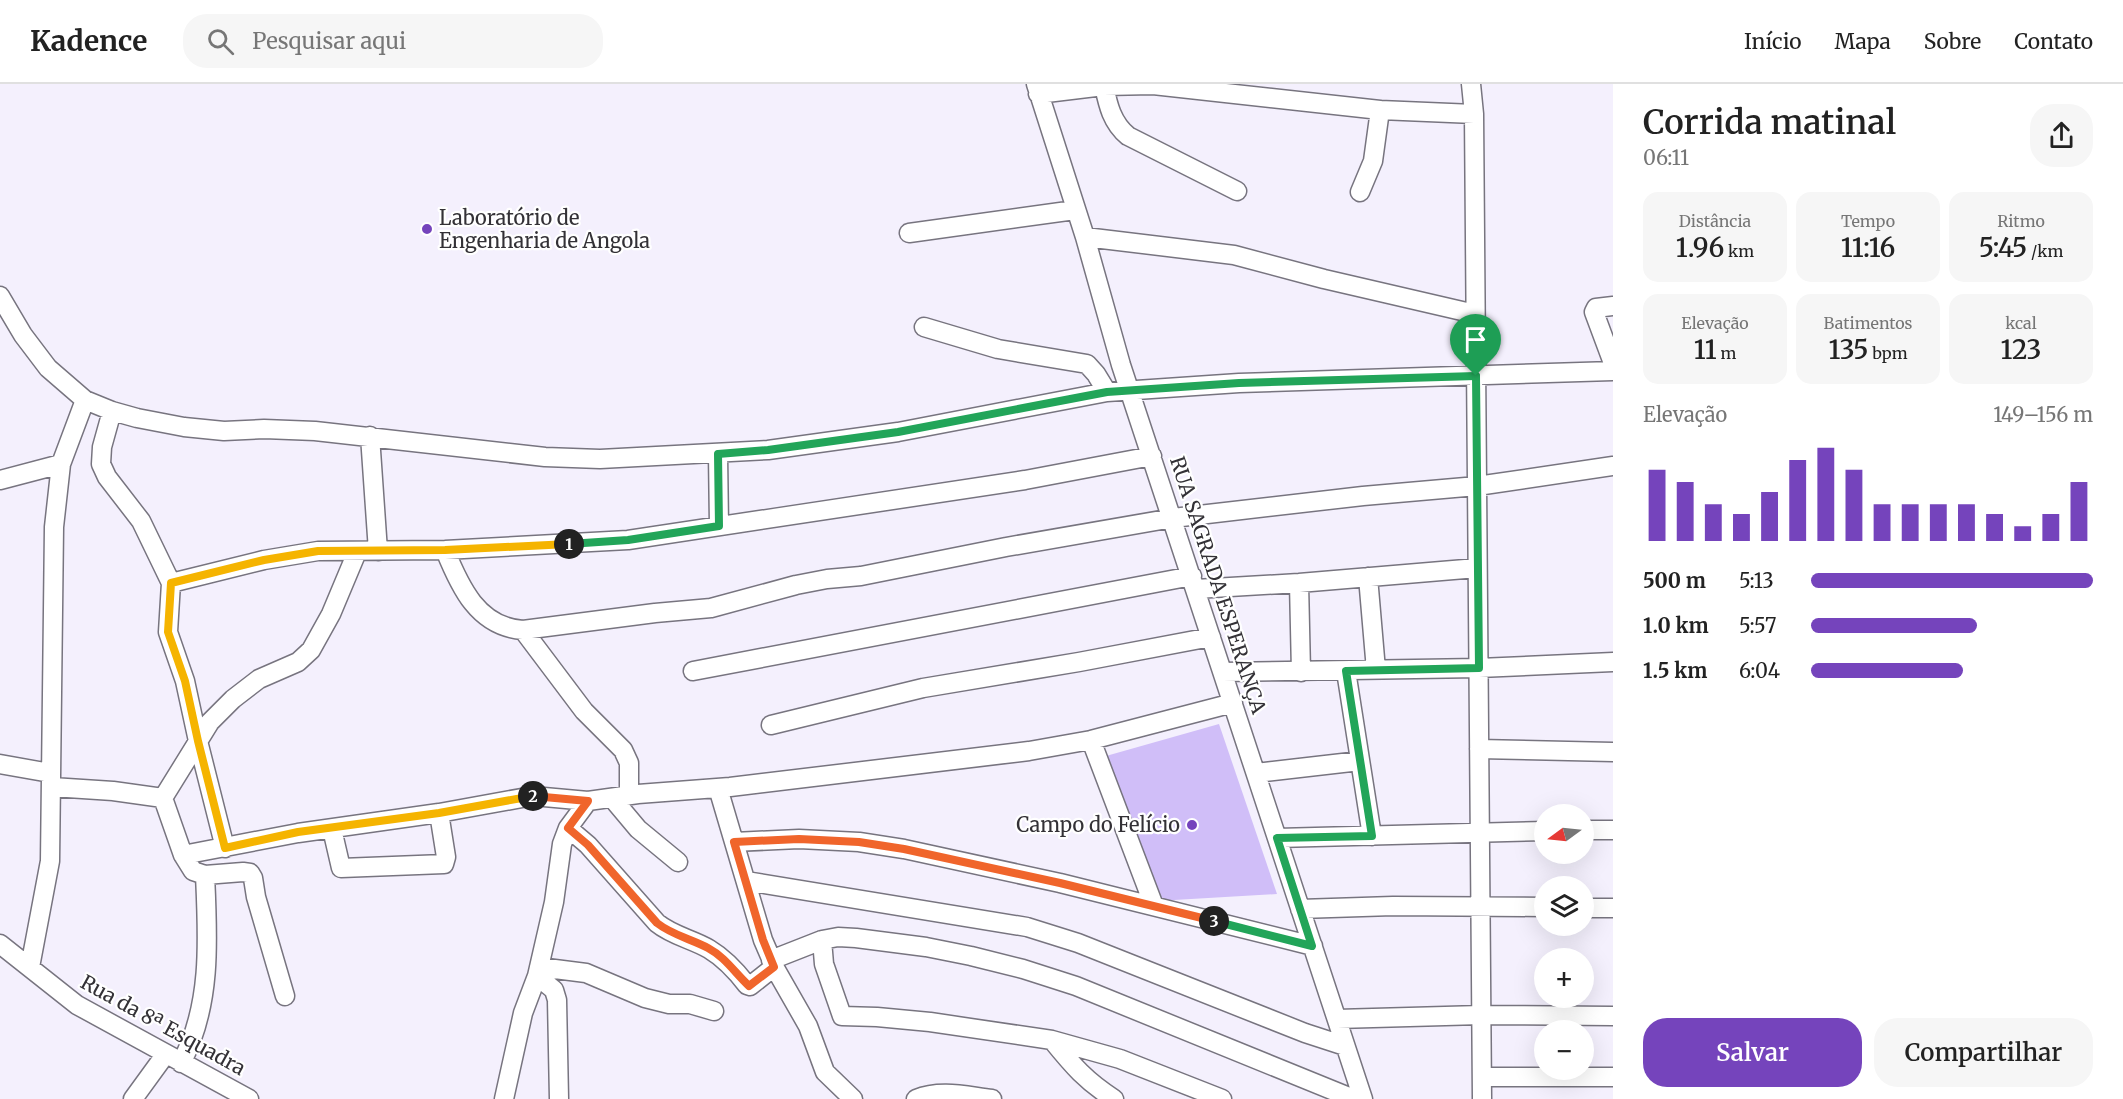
<!DOCTYPE html>
<html lang="pt">
<head>
<meta charset="utf-8">
<style>
	body { margin:0; font-family:Merriweather,serif; background:#f6f6f6; color:#222; height:100vh; display:flex; flex-direction:column; font-size:22px; white-space:nowrap }
	* { box-sizing:border-box; margin:0 }
	p { font-size:20px; color:#767676 }
	.icon { flex:none; width:33px; height:33px; fill:none; stroke:currentColor; stroke-width:2; stroke-linecap:round; stroke-linejoin:round }
	.map { position:relative; flex:1; overflow:hidden }
	.side { display:flex; flex-direction:column; background:#fff; width:510px }
	.side>* { flex:none }
	.needle { width:39px; rotate:255deg }
	.fabs { position:absolute; left:1534px; top:720px; display:grid; gap:12px }
	.fabs a { display:grid; place-items:center; width:60px; height:60px; border-radius:50%; background:#fff; box-shadow:0 6px 24px #0002; font-size:30px }
	.pin { position:absolute; display:grid; place-items:center; width:51px; height:51px; color:#fff; margin:-62px -26px; border-radius:50% 50% 50% 0; rotate:-45deg; box-shadow:0 0 6px #0007 }
	.pin .icon { rotate:45deg }
	.km { position:absolute; width:30px; height:30px; margin:-15px; border-radius:50%; background:#222; color:#fff; font-size:16px; line-height:30px; text-align:center }
	.round { display:grid; place-items:center; flex:none; width:63px; height:63px; border-radius:24px; background:#f6f6f6 }
	.overview { display:flex; align-items:center; justify-content:space-between; height:102px; padding:0 30px }
	h1 { font-size:33px; font-weight:600; line-height:45px }
	.figures { display:grid; grid-template-columns:repeat(3,1fr); gap:9px; height:102px; padding:6px 30px }
	.figures div { display:grid; align-content:center; border-radius:15px; background:#f6f6f6; text-align:center }
	.figures b { font-size:26px; font-weight:600 }
	.figures small { font-size:16px; font-weight:400 }
	.figures p { font-size:16px }
	.chart { height:168px; padding:12px 30px }
	.chart p { display:flex; justify-content:space-between }
	.chart svg { width:100%; height:108px; margin-top:6px; stroke:#7544bc; stroke-width:6 }
	.button { display:flex; gap:12px; margin-top:auto; padding:12px 30px }
	.button a { flex:1; height:69px; border-radius:24px; background:#7544bc; color:#fff; font-size:24px; font-weight:600; line-height:69px; text-align:center }
	.button a+a { background:#f6f6f6; color:#222 }
	ul { padding:0 30px; list-style:none; font-size:20px }
	li { display:grid; grid-template-columns:96px 72px 1fr; align-items:center; height:45px }
	li i { height:15px; border-radius:8px; background:#7544bc }
	header { display:flex; align-items:center; gap:36px; box-sizing:border-box; height:84px; padding:0 30px; background:#fff; border-bottom:2px solid #e0e0e0 }
	header strong { font-size:28px }
	nav { display:flex; gap:33px; margin-inline-start:auto; font-size:21px }
	.search { width:420px; height:54px; background:#f6f6f6; display:flex; align-items:center; gap:15px; box-sizing:border-box; padding:0 21px; border-radius:24px; color:#767676; font-size:22px }
	main { display:flex; flex:1; min-height:0 }
	.map>svg:first-child { display:block }
	.green { fill:#d0bef8 }
	.lines { fill:none; stroke-linecap:round; stroke-linejoin:round }
	.minor-casing { stroke:#77747f; stroke-width:21 }
	.minor { stroke:#fff; stroke-width:18 }
	.split-1-casing { stroke:#fff; stroke-width:12 }
	.split-2-casing { stroke:#fff; stroke-width:12 }
	.split-3-casing { stroke:#fff; stroke-width:12 }
	.split-4-casing { stroke:#fff; stroke-width:12 }
	.split-1 { stroke:#22a559; stroke-width:8 }
	.split-2 { stroke:#f5b400; stroke-width:8 }
	.split-3 { stroke:#f0652b; stroke-width:8 }
	.split-4 { stroke:#22a559; stroke-width:8 }
	.poi-dot { fill:#7544bc; stroke:#fff; stroke-width:2 }
	.labels { text-anchor:middle; stroke-width:4.5; stroke-linejoin:round; paint-order:stroke }
	.poi-label { font-size:20px; fill:#333136; stroke:#fff; text-anchor:start }
	.street-label { font-size:20px; fill:#333136; stroke:#fff }
</style>
</head>
<body>
<header>
<strong>Kadence</strong>
<div class="search"><svg class="icon" aria-label="search" viewBox="0 0 24 24"><circle cx="10" cy="10" r="6"/><path d="M15 15l6 6"/></svg>Pesquisar aqui</div>
<nav><a>Início</a><a>Mapa</a><a>Sobre</a><a>Contato</a></nav>
</header>
<main>
<div class="map">
<svg width="1613" height="1015" viewBox="0 0 1613 1015">
	<rect width="100%" height="100%" fill="#f4f0fd"/>
	<path class="green" d="M1219 640 1277 810 1157 817 1106 672Z"/>
	<g class="lines">
		<defs>
			<path id="minor" d="M1036 0 1085 153 1121 281 1363 1015
				M1471 0 1474 30 1482 1015
				M1104 2C1108 21 1112 39 1128 52L1237 107
				M1038 10 1104 2 1153 1 1380 26 1474 30
				M1360 108 1373 77 1380 26
				M909 149 1075 126
				M1085 153 1234 171 1324 195 1475 230
				M0 212 23 251 48 284 85 316 112 327 137 334 184 343 224 347 264 345 315 347 545 373 600 375 768 366 898 348 1107 308 1239 299 1613 287
				M1613 222 1596 224 1594 228 1613 279
				M924 243 998 265 1087 280 1096 290 1107 308
				M112 327 102 363 101 380 107 393 141 437 171 499 168 548 185 597 198 657 225 764
				M370 352 378 467
				M718 370 719 442
				M0 396 61 380
				M445 466C460 503 478 543 523 546L655 529 711 524 796 501 827 495 861 492 1006 463 1173 434 1363 412 1477 402 1613 382
				M1368 493 1376 586
				M171 499 264 476 318 467 445 466 628 456 1025 396 1152 372
				M1299 499 1301 588
				M1196 505 1299 499 1477 484
				M523 546 584 627 623 666 629 679V711
				M693 587 1192 492
				M1346 587 1372 752
				M1223 588 1479 584 1613 578
				M771 641 923 604 1079 578 1211 553
				M1091 656 1154 822
				M1479 665 1613 668
				M0 680 50 689
				M1256 689 1360 677
				M52 703 113 707 163 714 210 638 233 615 259 595 298 578 311 566 331 530 357 468
				M718 704 763 856 776 886 808 942 825 988 853 1015
				M163 714 183 771 193 787 205 791C208 854 212 922 181 979
				M612 714 638 745 678 778
				M568 744 588 761 657 839C673 852 692 855 709 865 724 874 737 888 747 901L750 902 774 883
				M332 745 341 784 444 780 446 773 439 729
				M1584 746H1613
				M1277 754 1545 747
				M734 758 799 755 859 758 904 765 1060 799 1313 862
				M183 771 298 749 439 729 533 712 588 717 638 710 730 703 1029 667 1091 656 1233 619
				M205 791 243 788 250 789 253 794 256 813 285 912
				M746 797 1027 843 1078 859 1305 949 1345 962
				M1584 824H1613
				M1300 825 1393 822 1545 823
				M822 856 824 880 842 932 877 933 930 938 1052 956 1120 975 1222 1015
				M0 860 77 921 249 1015
				M771 876 822 856 838 853 856 854 926 863 971 872 1023 885 1076 902 1354 1015
				M30 883 50 777 54 443 61 380 85 316
				M539 883 586 889 645 914 669 920H690L714 927
				M537 892 554 906 557 916 559 1015
				M1337 935 1481 931 1613 932
				M1052 956C1073 982 1086 997 1114 1015
				M1482 993H1613
				M133 1015 165 971
				M504 1015 523 929 537 892 554 818 562 760 568 744 588 717
				M916 1015C941 1005 966 1012 992 1015"/>
		</defs>
		<use href="#minor" class="minor-casing"/>
		<use href="#minor" class="minor"/>
	</g>
	<g class="lines">
		<defs>
			<path id="split-1" d="M569 460 628 456 719 442 718 370 768 366 898 348 1107 308 1239 299 1476 292"/>
			<path id="split-2" d="M533 712 439 729 298 748 225 764 198 657 185 597 168 548 171 499 264 476 318 467 445 466 569 460"/>
			<path id="split-3" d="M533 712 588 717 568 744 588 761 657 839C672 851 691 855 708 864 725 873 735 889 749 902L774 883 763 856 734 758 799 755 859 758 904 765 1060 799 1214 837"/>
			<path id="split-4" d="M1214 837 1312 862 1277 754 1372 752 1346 587 1479 584 1476 292"/>
		</defs>
		<use href="#split-1" class="split-1-casing"/>
		<use href="#split-2" class="split-2-casing"/>
		<use href="#split-3" class="split-3-casing"/>
		<use href="#split-4" class="split-4-casing"/>
		<use href="#split-1" class="split-1"/>
		<use href="#split-2" class="split-2"/>
		<use href="#split-3" class="split-3"/>
		<use href="#split-4" class="split-4"/>
	</g>
	<g class="poi-dot">
		<circle cx="427" cy="145" r="6"/>
		<circle cx="1192" cy="741" r="6"/>
	</g>
	<g class="labels">
		<g class="poi-label">
			<text x="439" y="141">Laboratório de<tspan x="439" dy="23">Engenharia de Angola</tspan></text>
			<text x="1180" y="748" text-anchor="end">Campo do Felício</text>
		</g>
		<g class="street-label">
			<text transform="translate(1218 501) rotate(72)" y="7">RUA SAGRADA ESPERANÇA</text>
			<text transform="translate(163 941) rotate(29)" y="7">Rua da 8ª Esquadra</text>
		</g>
	</g>
</svg>
<div class="fabs">
<a><svg class="needle" viewBox="-14 -14 28 28"><path d="M0-13l5 13h-10z" fill="#e53935"/><path d="M0 13l5-13h-10z" fill="#767676"/></svg></a>
<a><svg class="icon" aria-label="layers" viewBox="0 0 24 24"><path d="M12 4l9 5-9 5-9-5zM3 14l9 5 9-5"/></svg></a>
<a>+</a>
<a>−</a>
</div>
<div class="pin" style="left:1476px;top:292px;background:#1e9e55"><svg class="icon" aria-label="arrive" viewBox="0 0 24 24"><path d="M6 21V4h12l-3 4 3 4H6"/></svg></div>
<b class="km" style="left:569px;top:460px">1</b>
<b class="km" style="left:533px;top:712px">2</b>
<b class="km" style="left:1214px;top:837px">3</b>
</div>
<section class="side">
<div class="overview"><div><h1>Corrida matinal</h1><p>06:11</p></div><a class="round"><svg class="icon" aria-label="share" viewBox="0 0 24 24"><path d="M12 15V3M7 8l5-5 5 5M5 13v7h14v-7"/></svg></a></div>
<div class="figures">
<div><p>Distância</p><b>1.96<small> km</small></b></div>
<div><p>Tempo</p><b>11:16</b></div>
<div><p>Ritmo</p><b>5:45<small> /km</small></b></div>
</div>
<div class="figures">
<div><p>Elevação</p><b>11<small> m</small></b></div>
<div><p>Batimentos</p><b>135<small> bpm</small></b></div>
<div><p>kcal</p><b>123</b></div>
</div>
<div class="chart"><p><span>Elevação</span>149–156 m</p>
<svg viewBox="0 0 160 44" preserveAspectRatio="none"><path d="M5 44V15M15 44V20M25 44V29M35 44V33M45 44V24M55 44V11M65 44V6M75 44V15M85 44V29M95 44V29M105 44V29M115 44V29M125 44V33M135 44V38M145 44V33M155 44V20"/></svg>
</div>
<ul>
<li><b>500 m</b>5:13<i style="width:100%"></i></li>
<li><b>1.0 km</b>5:57<i style="width:59%"></i></li>
<li><b>1.5 km</b>6:04<i style="width:54%"></i></li>
</ul>
<div class="button"><a>Salvar</a><a>Compartilhar</a></div>
</section>
</main>
</body>
</html>
